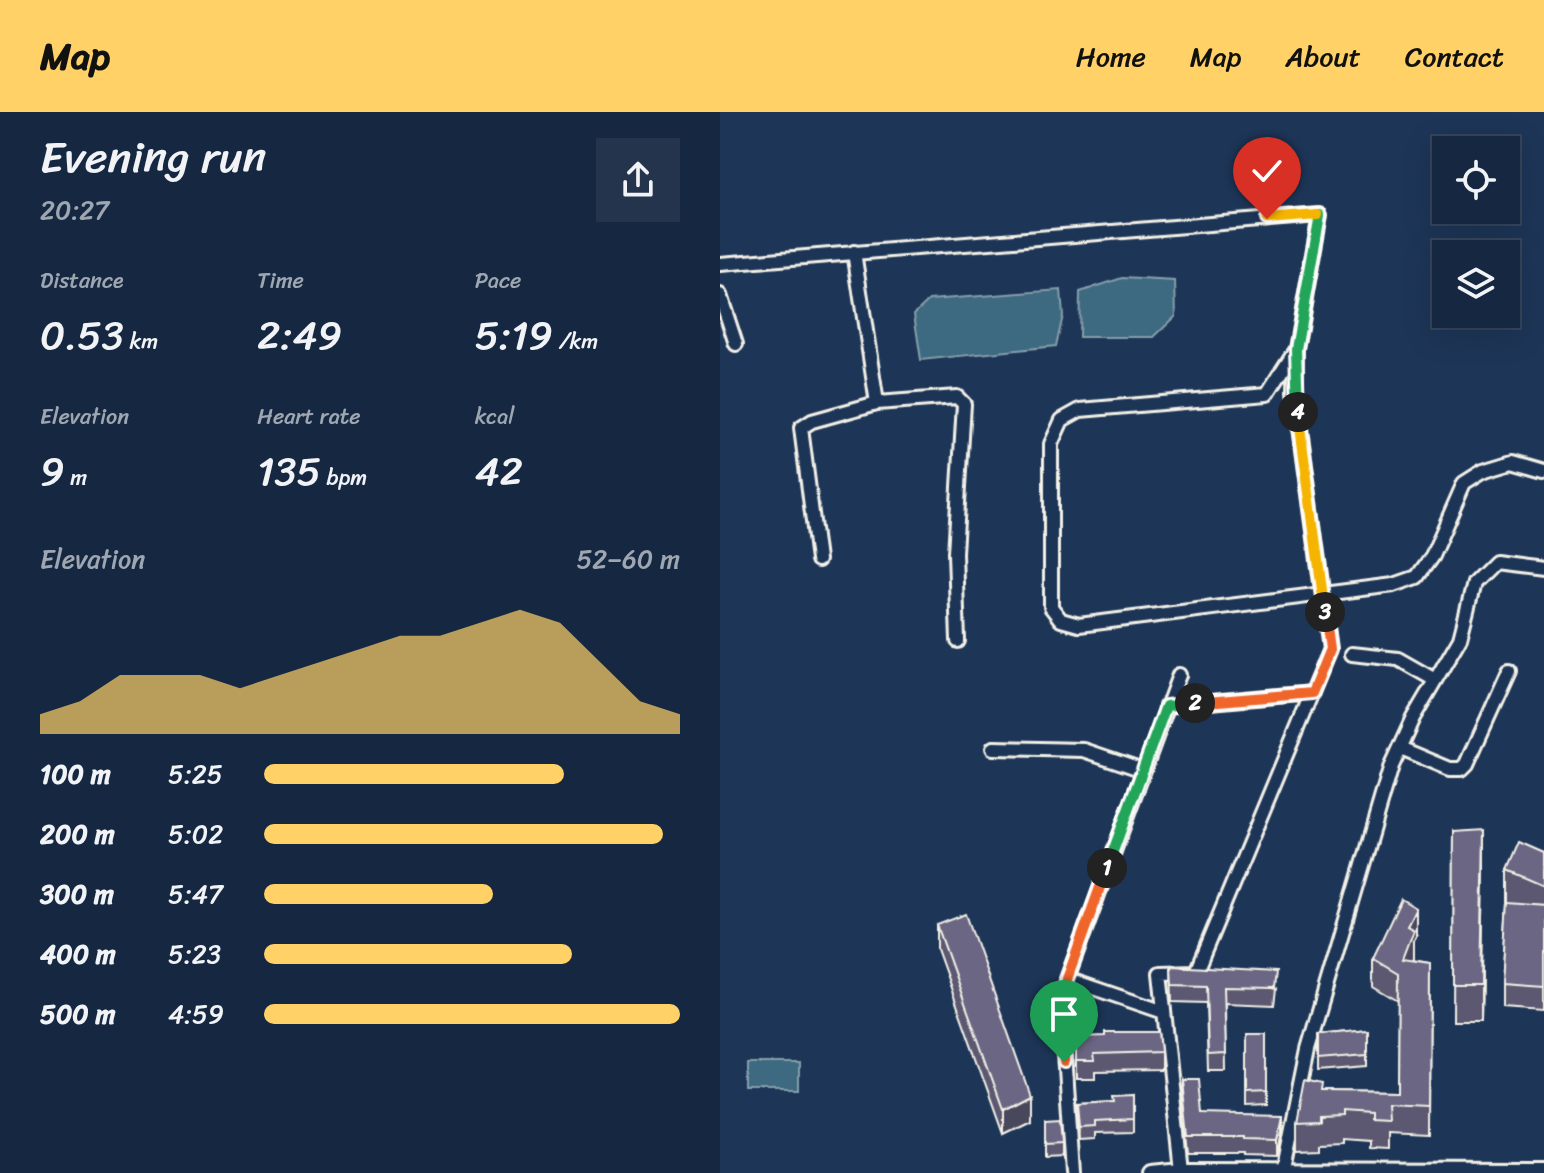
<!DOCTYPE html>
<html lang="en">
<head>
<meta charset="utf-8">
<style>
	body { margin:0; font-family:Sriracha,sans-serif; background:#23344c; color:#f1f3f6; height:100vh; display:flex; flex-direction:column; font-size:30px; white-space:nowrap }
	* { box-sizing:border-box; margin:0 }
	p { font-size:26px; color:#9ea6b1 }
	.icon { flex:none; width:44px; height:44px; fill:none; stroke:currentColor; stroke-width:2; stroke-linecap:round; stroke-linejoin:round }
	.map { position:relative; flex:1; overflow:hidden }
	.panel { display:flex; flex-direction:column; background:#162841; width:720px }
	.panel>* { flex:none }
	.tools { position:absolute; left:712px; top:24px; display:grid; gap:16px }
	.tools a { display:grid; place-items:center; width:88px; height:88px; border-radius:0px; background:#162841; box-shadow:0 8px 32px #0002,0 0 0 2px #35445a; font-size:40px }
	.pin { position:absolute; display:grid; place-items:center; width:68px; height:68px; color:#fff; margin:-82px -34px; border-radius:50% 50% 50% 0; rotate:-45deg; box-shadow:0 0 8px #0007 }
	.pin .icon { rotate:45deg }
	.km { position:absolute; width:40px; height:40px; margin:-20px; border-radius:50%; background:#222; color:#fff; font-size:22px; line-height:40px; text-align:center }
	.round { display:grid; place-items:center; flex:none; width:84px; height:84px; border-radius:0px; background:#23344c }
	.summary { display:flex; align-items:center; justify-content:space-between; height:136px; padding:0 40px }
	h1 { font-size:44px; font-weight:600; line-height:60px }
	.figures { display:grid; grid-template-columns:repeat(3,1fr); gap:12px; height:136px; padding:8px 40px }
	.figures div { display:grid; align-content:center }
	.figures b { font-size:40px; font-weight:600 }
	.figures small { font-size:22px; font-weight:400 }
	.figures p { font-size:22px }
	.chart { height:224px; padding:16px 40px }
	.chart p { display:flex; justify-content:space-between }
	.chart svg { width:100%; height:144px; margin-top:8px; fill:#ffd166; opacity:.7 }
	ul { padding:0 40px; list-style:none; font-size:26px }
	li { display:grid; grid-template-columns:128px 96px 1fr; align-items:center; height:60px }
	li i { height:20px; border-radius:10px; background:#ffd166 }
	header { display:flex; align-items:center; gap:48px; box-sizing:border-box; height:112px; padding:0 40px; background:#ffd166; color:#111 }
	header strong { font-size:38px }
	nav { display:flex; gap:44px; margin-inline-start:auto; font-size:28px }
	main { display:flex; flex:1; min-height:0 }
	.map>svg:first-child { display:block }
	.water { fill:#3d6981; stroke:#869faa; stroke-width:2 }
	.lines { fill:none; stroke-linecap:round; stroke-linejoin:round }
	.minor-casing { stroke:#f4f1e8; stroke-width:18 }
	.tertiary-casing { stroke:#f4f1e8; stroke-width:20 }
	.minor { stroke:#1d3557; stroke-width:12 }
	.tertiary { stroke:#1d3557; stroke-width:14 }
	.wall { fill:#5b5871; stroke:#f4f1e8; stroke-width:2 }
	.shaded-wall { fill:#4a475c; stroke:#f4f1e8; stroke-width:2 }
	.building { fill:#6a6683; stroke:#f4f1e8; stroke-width:2 }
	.split-1-casing { stroke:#fff; stroke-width:16 }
	.split-2-casing { stroke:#fff; stroke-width:16 }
	.split-3-casing { stroke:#fff; stroke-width:16 }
	.split-4-casing { stroke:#fff; stroke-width:16 }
	.split-5-casing { stroke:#fff; stroke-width:16 }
	.split-6-casing { stroke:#fff; stroke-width:16 }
	.split-1 { stroke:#f0652b; stroke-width:10 }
	.split-2 { stroke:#22a559; stroke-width:10 }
	.split-3 { stroke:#f0652b; stroke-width:10 }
	.split-4 { stroke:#f5b400; stroke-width:10 }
	.split-5 { stroke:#22a559; stroke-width:10 }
	.split-6 { stroke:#f5b400; stroke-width:10 }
</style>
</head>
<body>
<header>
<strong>Map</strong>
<nav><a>Home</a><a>Map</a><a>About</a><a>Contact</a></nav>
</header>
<main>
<section class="panel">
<div class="summary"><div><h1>Evening run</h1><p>20:27</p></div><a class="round"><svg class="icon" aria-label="share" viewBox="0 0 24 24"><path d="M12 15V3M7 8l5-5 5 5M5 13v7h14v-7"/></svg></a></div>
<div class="figures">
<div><p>Distance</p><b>0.53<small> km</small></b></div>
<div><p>Time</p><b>2:49</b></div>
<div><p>Pace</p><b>5:19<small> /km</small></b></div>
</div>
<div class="figures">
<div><p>Elevation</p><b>9<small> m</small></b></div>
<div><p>Heart rate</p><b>135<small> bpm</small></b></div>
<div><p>kcal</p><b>42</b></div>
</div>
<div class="chart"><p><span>Elevation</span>52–60 m</p>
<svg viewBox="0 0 160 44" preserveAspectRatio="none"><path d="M0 44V38L10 34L20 26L30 26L40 26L50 30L60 26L70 22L80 18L90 14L100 14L110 10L120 6L130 10L140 22L150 34L160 38V44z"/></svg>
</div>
<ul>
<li><b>100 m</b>5:25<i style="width:72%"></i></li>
<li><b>200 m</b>5:02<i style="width:96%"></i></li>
<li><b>300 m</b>5:47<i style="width:55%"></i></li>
<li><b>400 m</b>5:23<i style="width:74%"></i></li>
<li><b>500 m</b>4:59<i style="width:100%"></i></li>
</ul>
</section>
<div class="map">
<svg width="824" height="1061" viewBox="0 0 824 1061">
	<rect width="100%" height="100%" fill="#1d3557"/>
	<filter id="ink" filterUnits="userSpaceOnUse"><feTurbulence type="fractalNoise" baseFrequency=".0125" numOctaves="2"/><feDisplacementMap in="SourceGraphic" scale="16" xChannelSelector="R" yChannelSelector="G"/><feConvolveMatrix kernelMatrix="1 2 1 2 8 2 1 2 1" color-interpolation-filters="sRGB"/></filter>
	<g filter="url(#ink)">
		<path class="water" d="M402 166 455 169 456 204 434 225H359L360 180Z
			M341 178 343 204 336 234 201 248 194 202 209 188Z
			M28 951H79V979H28Z"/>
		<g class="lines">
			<defs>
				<path id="minor" d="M134 140 157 291 237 285 244 292 235 441 238 529
					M0 152 600 103 576 237 575 279 610 537 476 860 440 861 461 1058
					M0 183 16 232
					M574 240 547 282 360 298 342 308 331 332V495L341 508 359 513 674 473 697 465 712 444 744 371 763 359 793 350 824 359
					M98 448 81 316 92 309 157 291
					M632 542 678 547 715 568
					M446 594 592 581
					M273 636 364 638 423 658
					M680 636 730 657H742L747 652 789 559
					M347 867 444 900
					M563 1060 588 937 671 654 693 606 740 526 754 471 775 450 824 456
					M352 1061 342 912 347 867 459 563"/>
				<path id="tertiary" d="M430 1061 461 1058 824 1059"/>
			</defs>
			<use href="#minor" class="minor-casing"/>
			<use href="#tertiary" class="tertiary-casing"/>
			<use href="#minor" class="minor"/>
			<use href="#tertiary" class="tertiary"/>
		</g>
		<path class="wall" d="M734 720 764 754 761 909H733Z
			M824 741V899L782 896V871L787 790V758Z
			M217 813 310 1008 283 1021 217 837Z
			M696 824 694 828 693 848 710 851 709 1023 668 1021V1037L649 1036V1029L622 1027V1031L599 1032V1037L577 1038V1010L602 979 677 980 678 889 653 874V846Z
			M451 854 556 877 554 893 505 891 506 959H488L486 891 452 890Z
			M647 917V954L598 958V922Z
			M527 922H546V993L527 994Z
			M356 925 441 940V958L375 959V966H356Z
			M462 967 482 1002 562 1019 557 1044 523 1043V1041H468L462 983Z
			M413 983V1020L375 1021V1027L359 1028 357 991 395 989Z
			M325 1008 342 1031V1044L325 1045Z"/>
		<path class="shaded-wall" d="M764 718V754L761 909V873Z
			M696 796V824L694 828V846L683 875V847L687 814Z
			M310 983V1008L283 1021V997Z
			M562 1004V1019L557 1044V1028Z"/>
		<path class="building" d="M764 718 761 873H733L734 720Z
			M799 730 824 741V774L787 758Z
			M681 787 696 796 687 814 694 818 683 847 710 851 709 994 667 992 668 1009 649 1008V1001L622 999V1003L599 1004V1009L577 1010 585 968 602 972 601 979 677 980 678 861 653 846Z
			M787 790 824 793V874L782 871Z
			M246 802 310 983 283 997 217 813Z
			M451 854 556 860 554 876 504 875 506 942 488 943 486 874 452 873Z
			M647 917V942L598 946V922Z
			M385 920H439L441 940 374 942 375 949H356V925L385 924Z
			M527 922H546V980L527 981Z
			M462 967H479L482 1002 562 1004 557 1028 523 1027V1025H468Z
			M413 983V1007L375 1009V1014L359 1015 357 991 395 989 394 984Z
			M340 1007 342 1031 325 1032V1008Z"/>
	</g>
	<g class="lines" filter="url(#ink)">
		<defs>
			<path id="split-1" d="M344 950 342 912 347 867 387 756"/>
			<path id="split-2" d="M387 756 446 594 475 591"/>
			<path id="split-3" d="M475 591 592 581 610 537 605 500"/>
			<path id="split-4" d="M578 300 605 500"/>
			<path id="split-5" d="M578 300 576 237 600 103H598"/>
			<path id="split-6" d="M547 107 598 103"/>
		</defs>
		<use href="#split-1" class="split-1-casing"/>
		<use href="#split-2" class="split-2-casing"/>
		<use href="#split-3" class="split-3-casing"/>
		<use href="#split-4" class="split-4-casing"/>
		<use href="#split-5" class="split-5-casing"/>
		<use href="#split-6" class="split-6-casing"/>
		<use href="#split-1" class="split-1"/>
		<use href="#split-2" class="split-2"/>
		<use href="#split-3" class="split-3"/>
		<use href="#split-4" class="split-4"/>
		<use href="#split-5" class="split-5"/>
		<use href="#split-6" class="split-6"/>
	</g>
</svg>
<div class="tools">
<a><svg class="icon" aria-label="locate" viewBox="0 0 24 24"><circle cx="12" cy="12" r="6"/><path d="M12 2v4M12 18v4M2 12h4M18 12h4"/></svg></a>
<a><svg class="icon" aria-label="layers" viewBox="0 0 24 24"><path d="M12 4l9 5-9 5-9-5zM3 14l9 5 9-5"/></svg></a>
</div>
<div class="pin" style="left:344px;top:950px;background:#1e9e55"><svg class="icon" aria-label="arrive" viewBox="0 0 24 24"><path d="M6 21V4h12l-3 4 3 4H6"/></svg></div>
<div class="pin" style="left:547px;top:107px;background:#d93025"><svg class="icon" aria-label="check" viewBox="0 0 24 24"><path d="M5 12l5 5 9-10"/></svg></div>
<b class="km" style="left:387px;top:756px">1</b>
<b class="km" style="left:475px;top:591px">2</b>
<b class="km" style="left:605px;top:500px">3</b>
<b class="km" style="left:578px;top:300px">4</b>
</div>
</main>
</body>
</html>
